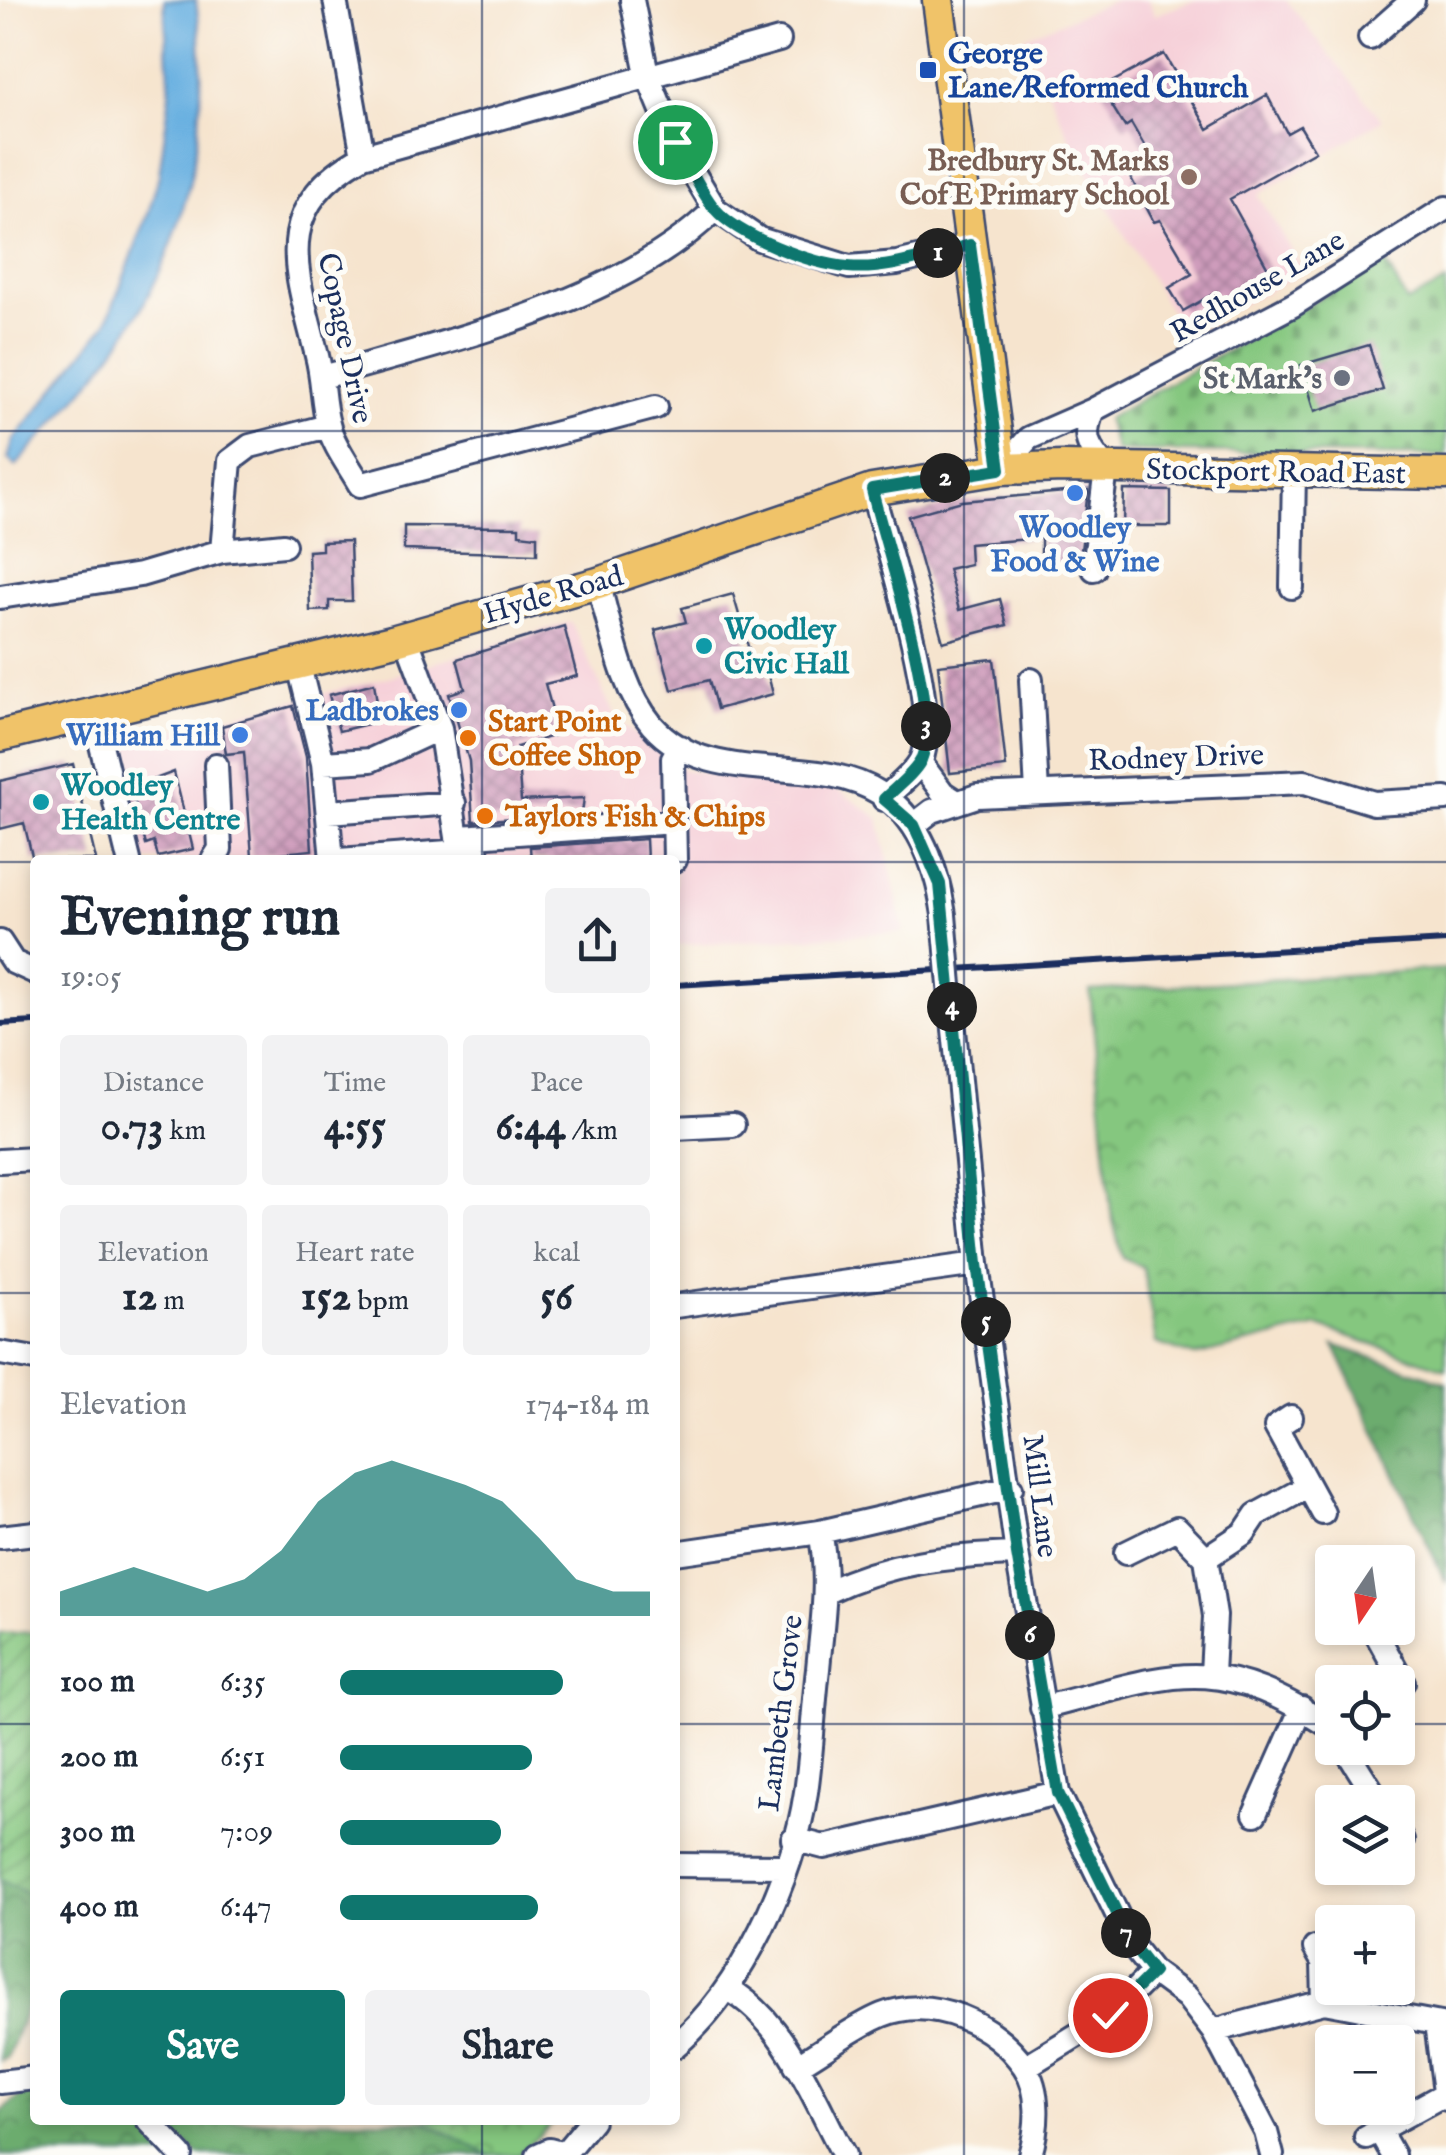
<!DOCTYPE html>
<html lang="en">
<head>
<meta charset="utf-8">
<style>
	body { margin:0; font-family:"IM FELL English",serif; background:#f2f2f3; color:#1f2937; height:100vh; display:flex; flex-direction:column; font-size:38px; white-space:nowrap }
	* { box-sizing:border-box; margin:0 }
	p { font-size:32px; color:#747a83 }
	.icon { flex:none; width:55px; height:55px; fill:none; stroke:currentColor; stroke-width:2; stroke-linecap:round; stroke-linejoin:round }
	.map { position:relative; flex:1; overflow:hidden }
	.panel { position:absolute; left:30px; top:855px; width:650px; height:1270px; display:flex; flex-direction:column; background:#fff; border-radius:10px; box-shadow:0 5px 15px #0003 }
	.panel>* { flex:none }
	.needle { width:65px; rotate:193deg }
	.fabs { position:absolute; left:1315px; top:1545px; display:grid; gap:20px }
	.fabs a { display:grid; place-items:center; width:100px; height:100px; border-radius:10px; background:#fff; box-shadow:0 5px 15px #0003; font-size:50px }
	.pin { position:absolute; display:grid; place-items:center; width:85px; height:85px; color:#fff; margin:-42px; border:5px solid #fff; border-radius:50%; box-shadow:0 2px 10px #0007 }
	.km { position:absolute; width:50px; height:50px; margin:-25px; border-radius:50%; background:#222; color:#fff; font-size:28px; line-height:50px; text-align:center }
	.round { display:grid; place-items:center; flex:none; width:105px; height:105px; border-radius:10px; background:#f2f2f3 }
	.summary { display:flex; align-items:center; justify-content:space-between; height:170px; padding:0 30px }
	h1 { font-size:55px; font-weight:800; line-height:75px }
	.figures { display:grid; grid-template-columns:repeat(3,1fr); gap:15px; height:170px; padding:10px 30px }
	.figures div { display:grid; align-content:center; border-radius:10px; background:#f2f2f3; text-align:center }
	.figures b { font-size:42px; font-weight:800 }
	.figures small { font-size:28px; font-weight:400 }
	.figures p { font-size:28px }
	.chart { height:280px; padding:20px 30px }
	.chart p { display:flex; justify-content:space-between }
	.chart svg { width:100%; height:180px; margin-top:10px; fill:#0f766e; opacity:.7 }
	.button { display:flex; gap:20px; margin-top:auto; padding:20px 30px }
	.button a { flex:1; height:115px; border-radius:10px; background:#0f766e; color:#fff; font-size:40px; font-weight:800; line-height:115px; text-align:center }
	.button a+a { background:#f2f2f3; color:#1f2937 }
	ul { padding:0 30px; list-style:none; font-size:32px }
	li { display:grid; grid-template-columns:160px 120px 1fr; align-items:center; height:75px }
	li i { height:25px; border-radius:12px; background:#0f766e }
	.map>svg:first-child { display:block }
	.built { fill:#f6cfd8 }
	.forest { fill:url(#forest-crowns); stroke:#446e66; stroke-width:2.5 }
	.cemetery { fill:url(#cemetery-stones); stroke:#507b6e; stroke-width:2.5 }
	.park { fill:url(#park-crowns); stroke:#507b6e; stroke-width:2.5 }
	.garden { fill:url(#garden-furrows); stroke:#507b6e; stroke-width:2.5 }
	.water { fill:#6ab1e1; stroke:#4270a0; stroke-width:2.5 }
	.building { fill:url(#building-cross-hatch) }
	.lines { fill:none; stroke-linecap:round; stroke-linejoin:round }
	.minor-casing { stroke:#3c4a6f; stroke-width:28 }
	.major-casing { stroke:#3c4a6f; stroke-width:35 }
	.minor { stroke:#fff; stroke-width:22 }
	.major { stroke:#f0c369; stroke-width:30 }
	.rail { stroke:#1b2f5e; stroke-width:6 }
	.minor-bridge-casing { stroke:#3c4a6f; stroke-width:28; stroke-linecap:butt }
	.minor-bridge { stroke:#fff; stroke-width:22 }
	.route-casing { stroke:#fff; stroke-width:20 }
	.route { stroke:#0f766e; stroke-width:12 }
	.grid { fill:none; stroke:#1b2f5e; stroke-width:2.5; stroke-opacity:0.55 }
	.transit-dot { fill:#1a4fb4; stroke:#fdfcf7; stroke-width:4 }
	.education-dot { fill:#8d6e63; stroke:#fdfcf7; stroke-width:4 }
	.worship-dot { fill:#6b7280; stroke:#fdfcf7; stroke-width:4 }
	.shop-dot { fill:#3f7fe0; stroke:#fdfcf7; stroke-width:4 }
	.culture-dot { fill:#0f9aa8; stroke:#fdfcf7; stroke-width:4 }
	.food-dot { fill:#e8710a; stroke:#fdfcf7; stroke-width:4 }
	.labels { text-anchor:middle; stroke-width:10; stroke-linejoin:round; paint-order:stroke }
	.transit-label { font-size:30px; font-weight:bold; fill:#164399; stroke:#fdfcf7; text-anchor:start }
	.education-label { font-size:30px; font-weight:bold; fill:#785e54; stroke:#fdfcf7; text-anchor:end }
	.street-label { font-size:30px; fill:#1b2f5e; stroke:#fdfcf7 }
	.worship-label { font-size:30px; font-weight:bold; fill:#5b616d; stroke:#fdfcf7; text-anchor:end }
	.shop-label { font-size:30px; font-weight:bold; fill:#366cbe; stroke:#fdfcf7; text-anchor:end }
	.culture-label { font-size:30px; font-weight:bold; fill:#0d838f; stroke:#fdfcf7; text-anchor:start }
	.food-label { font-size:30px; font-weight:bold; fill:#c56008; stroke:#fdfcf7; text-anchor:start }
</style>
</head>
<body>
<div class="map">
<svg width="1446" height="2155" viewBox="0 0 1446 2155">
	<defs>
		<pattern id="forest-crowns" width="20" height="18" patternUnits="userSpaceOnUse" patternTransform="scale(2.5)"><rect width="20" height="18" fill="#6cac6e"/><path d="M2 6a3 3 0 1 1 6 0M12 15a3 3 0 1 1 6 0" fill="none" stroke="#588c5e"/></pattern>
		<pattern id="cemetery-stones" width="16" height="16" patternUnits="userSpaceOnUse" patternTransform="scale(2.5)"><rect width="16" height="16" fill="#85c77f"/><path d="M2 7V4a2 2 0 0 1 4 0v3zM10 15v-3a2 2 0 0 1 4 0v3z" fill="#6ca26b"/></pattern>
		<pattern id="park-crowns" width="20" height="18" patternUnits="userSpaceOnUse" patternTransform="scale(2.5)"><rect width="20" height="18" fill="#85c77f"/><path d="M2 6a3 3 0 1 1 6 0M12 15a3 3 0 1 1 6 0" fill="none" stroke="#6ca26b"/></pattern>
		<pattern id="garden-furrows" width="10" height="10" patternUnits="userSpaceOnUse" patternTransform="scale(2.5)"><rect width="10" height="10" fill="#85c77f"/><path d="M-1 1l2-2M0 10L10 0M9 11l2-2" fill="none" stroke="#6ca26b"/></pattern>
		<pattern id="building-cross-hatch" width="8" height="8" patternUnits="userSpaceOnUse" patternTransform="scale(2.5)"><rect width="8" height="8" fill="#cf9cbc"/><path d="M0 0l8 8M0 8l8-8" fill="none" stroke="#a7809c"/></pattern>
	</defs>
	<rect width="100%" height="100%" fill="#fdfcf7"/>
	<filter id="ink" filterUnits="userSpaceOnUse"><feTurbulence type="fractalNoise" baseFrequency=".01" numOctaves="2"/><feDisplacementMap in="SourceGraphic" scale="20" xChannelSelector="R" yChannelSelector="G"/><feConvolveMatrix kernelMatrix="1 2 1 2 8 2 1 2 1" color-interpolation-filters="sRGB"/></filter>
	<filter id="wash" filterUnits="userSpaceOnUse"><feTurbulence type="fractalNoise" baseFrequency=".0048" numOctaves="4" result="noise"/><feDisplacementMap in="SourceGraphic" scale="40" xChannelSelector="R" yChannelSelector="G"/><feGaussianBlur stdDeviation="2.25" result="paint"/><feColorMatrix in="noise" values="0 0 0 0 0 0 0 0 0 0 0 0 0 0 0 0 0 1.4 0 .05"/><feComposite in="paint" operator="in"/></filter>
	<g filter="url(#wash)">
		<rect width="100%" height="100%" fill="#f6e4ce"/>
		<path class="built" d="M1116 0H1148L1155 15 1196 0H1286L1382 120 1258 195 1304 272 1191 331 1177 322 1079 159 1024 37Z
			M571 622 616 719 684 770 838 790 879 818 904 932 675 945V860H131L105 747 378 680Z"/>
		<path class="forest" d="M1334 1345 1446 1382V1583Z
			M35 1816V1986L7 2058 0 2061V1860Z
			M35 2085V2120H139L171 2155H0V2112Z
			M158 2120H423L489 2155H198Z"/>
		<path class="cemetery" d="M1385 261 1407 302 1446 282V456L1116 451 1106 419Z"/>
		<path class="park" d="M1446 969V1369L1318 1326 1194 1356 1156 1343 1143 1267 1122 1258 1111 1212 1090 991Z
			M423 2120H556L518 2155H489Z"/>
		<path class="garden" d="M35 1632V1897L0 1880V1634Z"/>
		<path class="water" d="M164 0H196C212 116 192 231 128 330 97 380 54 422 16 466L8 459 13 441 106 324 148 214 159 175 170 94Z"/>
		<g id="blocks">
			<path class="building" d="M1164 54 1208 129 1267 95 1287 133 1300 126 1315 151 1230 199 1274 279 1224 305 1217 292 1183 311 1169 288 1192 274 1160 220 1154 222 1131 178 1156 166 1131 123 1125 127 1101 88Z
				M1369 345 1383 390 1315 411 1301 365Z
				M1088 490 1079 568 1041 566V538L969 544 970 564 948 569 959 610 1000 599 1007 625 943 642 908 516 962 501Z
				M1124 490 1171 491V526H1123Z
				M404 526 519 527V534L537 536V554L404 550Z
				M350 541 352 601H329V610L310 611 308 551 322 550V542Z
				M733 594 756 674 767 671 773 694 717 709 709 680 672 690 655 630 686 622 682 608Z
				M564 626 577 676 545 684 559 734 517 747 521 801 584 798 582 813 473 821 469 761 449 694 465 689 457 659Z
				M994 659 1006 767 950 773 938 665Z
				M374 683 380 721 339 731 329 695Z
				M293 706 306 757 312 850 252 856 244 752 226 754 222 726Z
				M73 764 96 860H33L24 823 0 829V781Z
				M174 772 193 849 158 857 154 842 146 845 131 788Z
				M646 839 647 860H531L530 847Z"/>
		</g>
	</g>
	<g filter="url(#ink)">
		<use href="#blocks" fill-opacity="0" stroke="#3c4a6f" stroke-width="2.5"/>
		<g class="lines">
			<defs>
				<path id="minor" d="M335 0 363 156
					M632 0 647 74 675 142 715 209 759 239 849 267 897 263 971 245
					M1370 38 1413 0
					M323 377C445 342 625 301 715 209
					M656 407 360 485C350 467 333 445 328 424 322 402 323 378 317 356 296 269 269 209 363 156L779 40
					M1093 410C1081 437 1088 447 1106 468L1094 569
					M1001 469 1029 438 1093 410 1293 305 1446 208
					M872 490C886 545 942 713 921 760 914 774 895 788 884 799
					M222 551 284 545
					M598 583C612 630 620 687 652 725 735 820 911 694 944 915
					M1292 587 1294 471
					M0 597 140 575 222 551 230 461 250 446 328 426
					M406 637 440 728 457 837 475 836
					M299 666 323 763 332 860
					M1031 680 1037 793
					M93 712 129 860
					M920 762 943 793 957 802
					M323 763 371 760 440 728
					M328 812 454 803
					M914 825 932 811 977 796 1305 782 1374 803 1446 799
					M213 860 220 849 216 765
					M339 860 476 850
					M477 860 475 836 674 822
					M675 860 673 758 681 747
					M0 942 13 962 35 972
					M952 1009 977 1264 1017 1554 1058 1793 1133 1947 1153 1972 1187 1997 1213 2031 1266 2132 1272 2155
					M675 1128 733 1125
					M0 1161 35 1159
					M675 1306 977 1264
					M0 1353 35 1359
					M1291 1417 1276 1427 1323 1513
					M0 1537 35 1533
					M675 1553 820 1532 1011 1488
					M1126 1553 1177 1528 1206 1558
					M826 1592C889 1562 948 1556 1017 1554
					M1373 1628 1403 1682 1398 1685
					M1212 1674 1215 1616 1206 1558 1244 1533 1256 1515 1307 1487
					M1042 1708C1173 1675 1211 1649 1332 1728
					M1345 1748 1379 1802
					M1255 1814 1302 1708
					M1398 1832 1402 1840
					M793 1839 824 1847 1058 1793
					M675 1865 784 1866
					M1315 1948 1323 1962 1324 2002
					M728 1989C785 2020 814 2100 844 2155
					M1436 2024 1446 2099
					M1213 2031 1324 2002 1446 2025
					M675 2046C742 1990 793 1878 806 1792 812 1751 813 1710 818 1669 822 1623 830 1579 820 1532
					M796 2066C824 2050 853 2027 882 2015 933 1995 994 2023 1024 2066 1041 2090 1038 2128 1030 2155
					M1025 2067 1110 2015 1153 1972
					M0 2082 35 2078
					M148 2120 181 2155
					M1379 2130 1393 2155
					M1366 2137 1443 2095
					M538 2155 549 2150 564 2154
					M563 2155 592 2120"/>
				<path id="major" d="M938 0 1001 469
					M0 736 392 641 598 583 872 490 1001 469 1063 467 1446 474"/>
			</defs>
			<use href="#minor" class="minor-casing"/>
			<use href="#major" class="major-casing"/>
			<use href="#minor" class="minor"/>
			<use href="#major" class="major"/>
			<path class="rail" d="M675 985 1446 941
				M0 1024 35 1022"/>
			<defs>
				<path id="minor-bridge" d="M944 915 952 1009"/>
			</defs>
			<use href="#minor-bridge" class="minor-bridge-casing"/>
			<use href="#minor-bridge" class="minor-bridge"/>
		</g>
	</g>
	<g class="lines" filter="url(#ink)">
		<defs>
			<path id="route" d="M675 142C688 162 699 190 715 209 739 237 812 264 848 267 888 271 932 254 970 245L1000 469 872 490C885 546 942 713 921 760 914 774 895 788 884 799L914 825 940 884 977 1264 1017 1554 1058 1793 1133 1946 1153 1972 1110 2015"/>
		</defs>
		<use href="#route" class="route-casing"/>
		<use href="#route" class="route"/>
	</g>
	<path class="grid" d="M482 0V860M964 0V2155M0 431H1446M0 862H35M675 862H1446M0 1293H35M675 1293H1446M0 1724H35M675 1724H1332M1398 1724H1446M482 2120V2155"/>
	<rect class="transit-dot" x="918" y="60" width="20" height="20" rx="5"/>
	<circle class="education-dot" cx="1189" cy="177" r="10"/>
	<circle class="worship-dot" cx="1342" cy="378" r="10"/>
	<g class="shop-dot">
		<circle cx="1075" cy="493" r="10"/>
		<circle cx="459" cy="710" r="10"/>
		<circle cx="240" cy="735" r="10"/>
	</g>
	<g class="culture-dot">
		<circle cx="704" cy="646" r="10"/>
		<circle cx="41" cy="802" r="10"/>
	</g>
	<g class="food-dot">
		<circle cx="468" cy="738" r="10"/>
		<circle cx="485" cy="816" r="10"/>
	</g>
	<g class="labels">
		<g class="transit-label">
			<text x="948" y="63">George<tspan x="948" dy="34">Lane/Reformed Church</tspan></text>
		</g>
		<g class="education-label">
			<text x="1169" y="170">Bredbury St. Marks<tspan x="1169" dy="34">CofE Primary School</tspan></text>
		</g>
		<g class="street-label">
			<text transform="translate(1257 286) rotate(-30)" y="10">Redhouse Lane</text>
			<text transform="translate(346 338) rotate(78)" y="10">Copage Drive</text>
			<text transform="translate(1276 471) rotate(1)" y="10">Stockport Road East</text>
			<text transform="translate(553 594) rotate(-16)" y="10">Hyde Road</text>
			<text transform="translate(1176 757) rotate(-2)" y="10">Rodney Drive</text>
			<text transform="translate(1041 1496) rotate(83)" y="10">Mill Lane</text>
			<text transform="translate(780 1713) rotate(-83)" y="10">Lambeth Grove</text>
		</g>
		<g class="worship-label">
			<text x="1322" y="388">St Mark's</text>
		</g>
		<g class="shop-label">
			<text x="1075" y="537" text-anchor="middle">Woodley<tspan x="1075" dy="34">Food &amp; Wine</tspan></text>
			<text x="439" y="720">Ladbrokes</text>
			<text x="220" y="745">William Hill</text>
		</g>
		<g class="culture-label">
			<text x="724" y="639">Woodley<tspan x="724" dy="34">Civic Hall</tspan></text>
			<text x="61" y="795">Woodley<tspan x="61" dy="34">Health Centre</tspan></text>
		</g>
		<g class="food-label">
			<text x="488" y="731">Start Point<tspan x="488" dy="34">Coffee Shop</tspan></text>
			<text x="505" y="826">Taylors Fish &amp; Chips</text>
		</g>
	</g>
</svg>
<div class="fabs">
<a><svg class="needle" viewBox="-14 -14 28 28"><path d="M0-13l5 13h-10z" fill="#e53935"/><path d="M0 13l5-13h-10z" fill="#747a83"/></svg></a>
<a><svg class="icon" aria-label="locate" viewBox="0 0 24 24"><circle cx="12" cy="12" r="6"/><path d="M12 2v4M12 18v4M2 12h4M18 12h4"/></svg></a>
<a><svg class="icon" aria-label="layers" viewBox="0 0 24 24"><path d="M12 4l9 5-9 5-9-5zM3 14l9 5 9-5"/></svg></a>
<a>+</a>
<a>−</a>
</div>
<div class="pin" style="left:675px;top:142px;background:#1e9e55"><svg class="icon" aria-label="arrive" viewBox="0 0 24 24"><path d="M6 21V4h12l-3 4 3 4H6"/></svg></div>
<div class="pin" style="left:1110px;top:2015px;background:#d93025"><svg class="icon" aria-label="check" viewBox="0 0 24 24"><path d="M5 12l5 5 9-10"/></svg></div>
<b class="km" style="left:938px;top:253px">1</b>
<b class="km" style="left:945px;top:478px">2</b>
<b class="km" style="left:926px;top:726px">3</b>
<b class="km" style="left:952px;top:1007px">4</b>
<b class="km" style="left:986px;top:1322px">5</b>
<b class="km" style="left:1030px;top:1635px">6</b>
<b class="km" style="left:1126px;top:1933px">7</b>
<section class="panel">
<div class="summary"><div><h1>Evening run</h1><p>19:05</p></div><a class="round"><svg class="icon" aria-label="share" viewBox="0 0 24 24"><path d="M12 15V3M7 8l5-5 5 5M5 13v7h14v-7"/></svg></a></div>
<div class="figures">
<div><p>Distance</p><b>0.73<small> km</small></b></div>
<div><p>Time</p><b>4:55</b></div>
<div><p>Pace</p><b>6:44<small> /km</small></b></div>
</div>
<div class="figures">
<div><p>Elevation</p><b>12<small> m</small></b></div>
<div><p>Heart rate</p><b>152<small> bpm</small></b></div>
<div><p>kcal</p><b>56</b></div>
</div>
<div class="chart"><p><span>Elevation</span>174–184 m</p>
<svg viewBox="0 0 160 44" preserveAspectRatio="none"><path d="M0 44V38L10 35L20 32L30 35L40 38L50 35L60 28L70 16L80 9L90 6L100 9L110 12L120 16L130 25L140 35L150 38L160 38V44z"/></svg>
</div>
<ul>
<li><b>100 m</b>6:35<i style="width:72%"></i></li>
<li><b>200 m</b>6:51<i style="width:62%"></i></li>
<li><b>300 m</b>7:09<i style="width:52%"></i></li>
<li><b>400 m</b>6:47<i style="width:64%"></i></li>
</ul>
<div class="button"><a>Save</a><a>Share</a></div>
</section>
</div>
</body>
</html>
